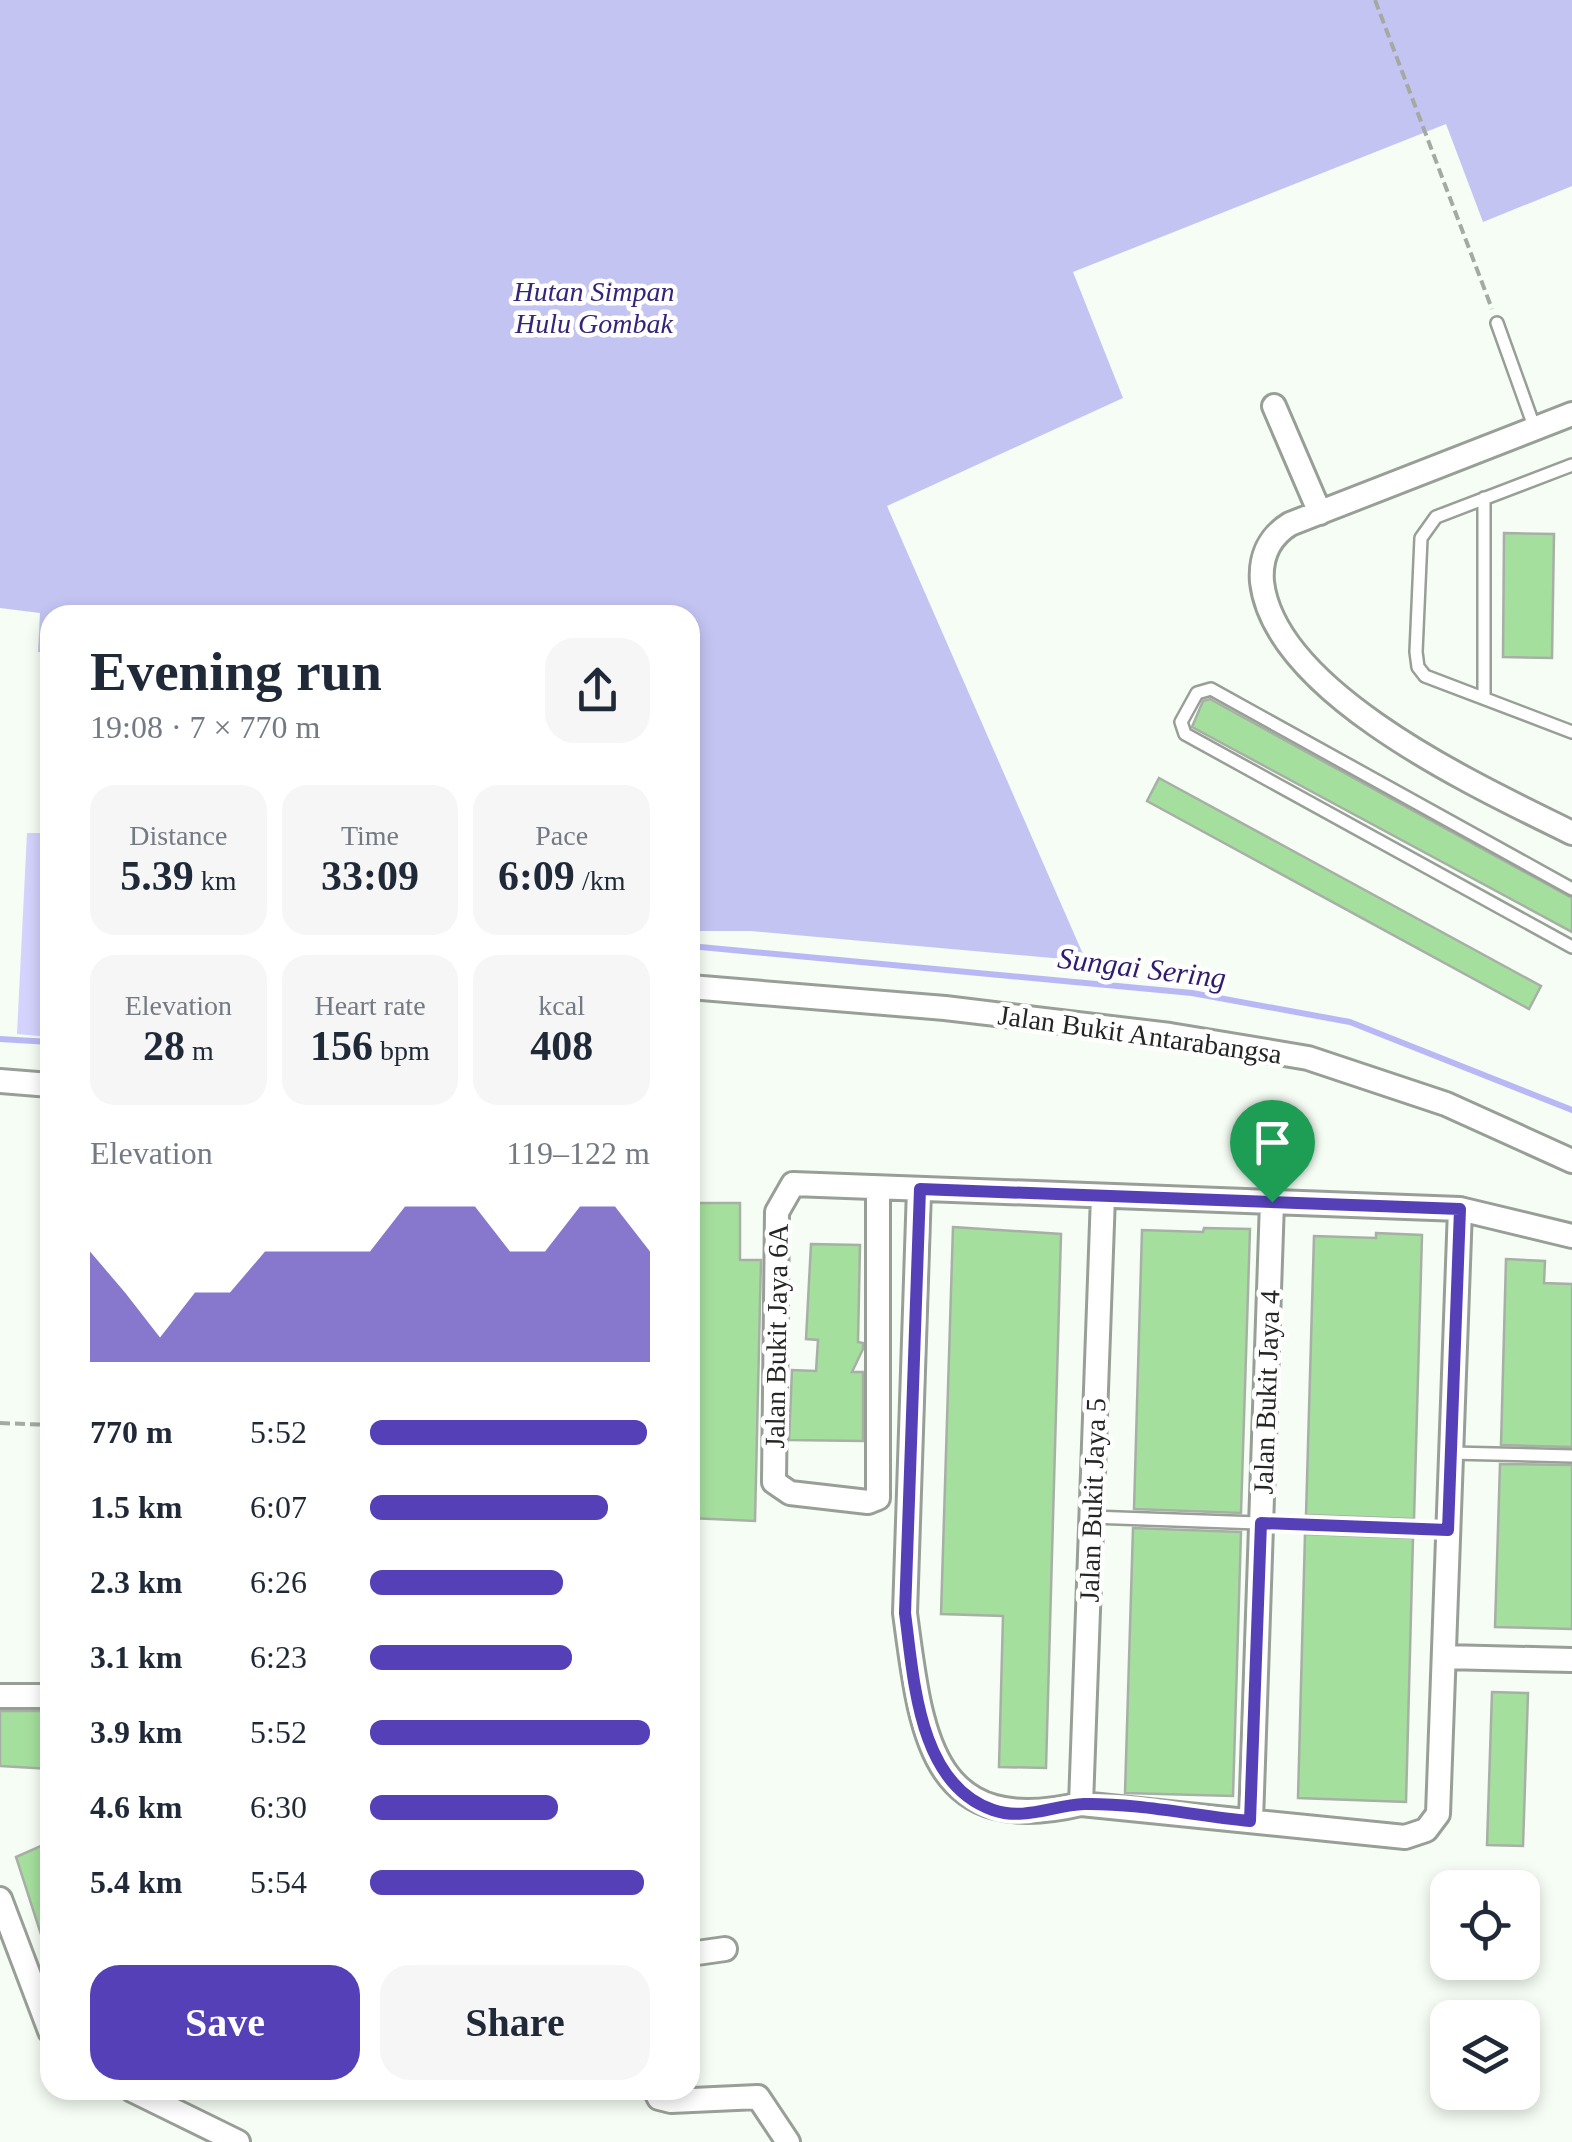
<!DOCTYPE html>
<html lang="en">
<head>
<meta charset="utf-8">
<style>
	body { margin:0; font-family:"Times New Roman",serif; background:#f6f6f7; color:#1f2937; height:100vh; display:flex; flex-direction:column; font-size:38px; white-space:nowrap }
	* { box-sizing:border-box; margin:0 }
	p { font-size:32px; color:#747a83 }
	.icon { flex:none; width:55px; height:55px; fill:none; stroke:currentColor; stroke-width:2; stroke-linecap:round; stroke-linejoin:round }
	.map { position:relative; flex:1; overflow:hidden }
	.drawer { position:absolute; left:40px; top:605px; width:660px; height:1495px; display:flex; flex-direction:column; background:#fff; border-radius:30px; box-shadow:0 5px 15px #0003 }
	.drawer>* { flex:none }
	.tools { position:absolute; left:1430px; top:1870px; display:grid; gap:20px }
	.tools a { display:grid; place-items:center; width:110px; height:110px; border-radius:20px; background:#fff; box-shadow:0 5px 15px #0003; font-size:50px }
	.pin { position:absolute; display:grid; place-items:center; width:85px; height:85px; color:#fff; margin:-102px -42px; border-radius:50% 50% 50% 0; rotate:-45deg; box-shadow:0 0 10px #0007 }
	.pin .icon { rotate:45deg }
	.round { display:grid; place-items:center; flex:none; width:105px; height:105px; border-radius:30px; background:#f6f6f7 }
	.head { display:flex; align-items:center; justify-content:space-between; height:170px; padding:0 50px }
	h1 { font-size:55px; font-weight:700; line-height:75px }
	.figures { display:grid; grid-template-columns:repeat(3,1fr); gap:15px; height:170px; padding:10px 50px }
	.figures div { display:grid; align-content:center; border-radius:25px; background:#f6f6f7; text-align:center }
	.figures b { font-size:42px; font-weight:700 }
	.figures small { font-size:28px; font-weight:400 }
	.figures p { font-size:28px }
	.chart { height:280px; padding:20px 50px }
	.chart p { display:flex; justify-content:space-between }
	.chart svg { width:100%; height:180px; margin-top:10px; fill:#5540b8; opacity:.7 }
	.button { display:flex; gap:20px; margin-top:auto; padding:20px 50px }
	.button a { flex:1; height:115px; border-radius:30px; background:#5540b8; color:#fff; font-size:40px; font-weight:700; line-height:115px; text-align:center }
	.button a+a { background:#f6f6f7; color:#1f2937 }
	ul { padding:0 50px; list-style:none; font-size:32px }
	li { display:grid; grid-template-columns:160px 120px 1fr; align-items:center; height:75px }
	li i { height:25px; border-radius:12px; background:#5540b8 }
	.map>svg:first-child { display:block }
	.green { fill:#d3d3fd }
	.forest { fill:#c4c4f3 }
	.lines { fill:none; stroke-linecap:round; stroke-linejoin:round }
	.stream { stroke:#b9b8f5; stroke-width:6 }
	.building { fill:#a5df9d; stroke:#a8afa7; stroke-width:2.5 }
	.lane-casing { stroke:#989f97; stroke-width:16 }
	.street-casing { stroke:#989f97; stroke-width:28 }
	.path { stroke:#a4aaa3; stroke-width:4; stroke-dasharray:10 5; stroke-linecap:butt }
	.lane { stroke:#fff; stroke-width:11 }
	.street { stroke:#fff; stroke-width:22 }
	.route-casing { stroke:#fff; stroke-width:20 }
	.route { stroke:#5540b8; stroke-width:12 }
	.labels { text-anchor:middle; stroke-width:9; stroke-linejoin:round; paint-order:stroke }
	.park-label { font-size:28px; font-style:italic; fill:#35247a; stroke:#fff }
	.street-label { font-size:28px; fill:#242623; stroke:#fff }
	.water-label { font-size:30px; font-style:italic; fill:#2f1c71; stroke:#fff }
</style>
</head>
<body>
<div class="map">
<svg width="1572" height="2142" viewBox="0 0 1572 2142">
	<rect width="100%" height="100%" fill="#f5fdf4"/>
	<path class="green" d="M27 833H50V1037L17 1034Z"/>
	<path class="forest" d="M0 0H1572V186L1483 222 1446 124 1073 272 1123 398 887 506 1086 961 751 931H690V615H50V652H38L40 613 0 608Z"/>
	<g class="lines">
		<path class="stream" d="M690 946 1192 993 1350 1022 1572 1110
			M0 1039 50 1042"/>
	</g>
	<path class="building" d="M1504 533 1554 534 1552 658 1503 657Z
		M1210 699 1572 898V932L1192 727 1203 701Z
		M1159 778 1541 986 1529 1009 1147 801Z
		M690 1203H740V1260H761L755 1521 690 1518Z
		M953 1227 1061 1234 1046 1768 999 1767 1003 1616 941 1614Z
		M1204 1228 1250 1229 1241 1513 1134 1509 1142 1230 1203 1232Z
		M1376 1233 1422 1235 1414 1519 1306 1515 1314 1236 1376 1238Z
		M811 1244 860 1245 858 1342 863 1343V1349L852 1372H863V1441L789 1440 792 1370 816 1371 818 1340 806 1339Z
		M1506 1259 1545 1261 1544 1283 1572 1284V1447L1501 1445Z
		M1500 1464 1572 1465V1629L1495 1627Z
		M1133 1528 1241 1532 1233 1796 1125 1793Z
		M1305 1534 1413 1538 1406 1802 1298 1798Z
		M1492 1692 1528 1693 1523 1846 1487 1845Z
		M0 1711H50V1769L0 1766Z
		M50 1842V1952L47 1953 16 1857Z"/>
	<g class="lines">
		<defs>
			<path id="lane" d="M1497 323 1535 429
				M1572 465 1436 517 1421 538 1416 652 1418 667 1425 676 1572 732
				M1484 498V696
				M1572 889 1211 689 1197 693 1181 722 1185 734 1572 947
				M1451 1453 1572 1456
				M1091 1517 1448 1530"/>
			<path id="street" d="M1274 406 1320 513
				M1572 414 1290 524C1269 537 1260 557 1262 582 1275 694 1481 788 1572 833
				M690 987 945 1008 1170 1035 1308 1058 1446 1104 1572 1161
				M0 1081 50 1085
				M878 1188V1498L868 1502 790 1493 774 1482 777 1212 793 1184 1460 1209 1572 1236
				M919 1189 905 1613C921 1732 929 1840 1081 1804L1405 1837 1426 1830 1438 1814 1460 1209
				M1444 1657 1572 1660
				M0 1696H50
				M1081 1804 1103 1196
				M1251 1821 1272 1202
				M0 1899 50 2031
				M690 1954 725 1949
				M132 2090 238 2142
				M655 2090 659 2098 671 2101 758 2097 788 2142"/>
		</defs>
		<use href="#lane" class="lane-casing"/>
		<use href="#street" class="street-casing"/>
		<path class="path" d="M1375 0 1492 309
			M0 1423 50 1425"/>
		<use href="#lane" class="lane"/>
		<use href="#street" class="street"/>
	</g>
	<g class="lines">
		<defs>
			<path id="route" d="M920 1189 1460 1209 1448 1530 1261 1523 1250 1821C1196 1816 1138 1803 1084 1804 1054 1805 1024 1821 993 1810 918 1784 914 1680 905 1613Z"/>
		</defs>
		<use href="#route" class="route-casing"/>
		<use href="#route" class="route"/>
	</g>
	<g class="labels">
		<g class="park-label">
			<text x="594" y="301">Hutan Simpan<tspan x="594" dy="32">Hulu Gombak</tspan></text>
		</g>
		<g class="street-label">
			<text transform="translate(1140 1034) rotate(8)" y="10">Jalan Bukit Antarabangsa</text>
			<text transform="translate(776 1336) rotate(-89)" y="10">Jalan Bukit Jaya 6A</text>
			<text transform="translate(1266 1392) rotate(-88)" y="10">Jalan Bukit Jaya 4</text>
			<text transform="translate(1092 1500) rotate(-88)" y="10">Jalan Bukit Jaya 5</text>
		</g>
		<g class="water-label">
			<text transform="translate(1142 968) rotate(7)" y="10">Sungai Sering</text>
		</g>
	</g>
</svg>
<div class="tools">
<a><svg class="icon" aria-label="locate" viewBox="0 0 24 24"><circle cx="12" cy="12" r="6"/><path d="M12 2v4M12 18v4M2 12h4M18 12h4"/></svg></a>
<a><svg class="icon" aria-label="layers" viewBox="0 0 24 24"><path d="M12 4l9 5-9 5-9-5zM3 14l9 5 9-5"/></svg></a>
</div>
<div class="pin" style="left:1272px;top:1202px;background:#1e9e55"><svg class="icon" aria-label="arrive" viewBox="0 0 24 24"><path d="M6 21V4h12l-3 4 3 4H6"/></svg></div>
<section class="drawer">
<div class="head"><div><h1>Evening run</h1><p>19:08 · 7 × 770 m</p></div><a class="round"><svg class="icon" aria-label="share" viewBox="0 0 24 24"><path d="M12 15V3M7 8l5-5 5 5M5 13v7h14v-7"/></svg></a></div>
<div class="figures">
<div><p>Distance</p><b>5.39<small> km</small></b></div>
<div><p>Time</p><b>33:09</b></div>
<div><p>Pace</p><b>6:09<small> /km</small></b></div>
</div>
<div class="figures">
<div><p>Elevation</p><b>28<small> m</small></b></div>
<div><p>Heart rate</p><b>156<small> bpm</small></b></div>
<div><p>kcal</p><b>408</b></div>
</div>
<div class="chart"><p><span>Elevation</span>119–122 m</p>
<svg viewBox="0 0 160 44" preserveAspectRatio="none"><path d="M0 44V17L10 27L20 38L30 27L40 27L50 17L60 17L70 17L80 17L90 6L100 6L110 6L120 17L130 17L140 6L150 6L160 17V44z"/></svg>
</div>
<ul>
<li><b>770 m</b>5:52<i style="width:99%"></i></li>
<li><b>1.5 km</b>6:07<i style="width:85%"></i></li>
<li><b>2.3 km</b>6:26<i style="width:69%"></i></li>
<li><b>3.1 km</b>6:23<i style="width:72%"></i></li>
<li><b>3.9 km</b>5:52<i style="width:100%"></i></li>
<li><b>4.6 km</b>6:30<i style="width:67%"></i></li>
<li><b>5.4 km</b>5:54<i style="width:98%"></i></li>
</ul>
<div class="button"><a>Save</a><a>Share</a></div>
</section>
</div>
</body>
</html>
